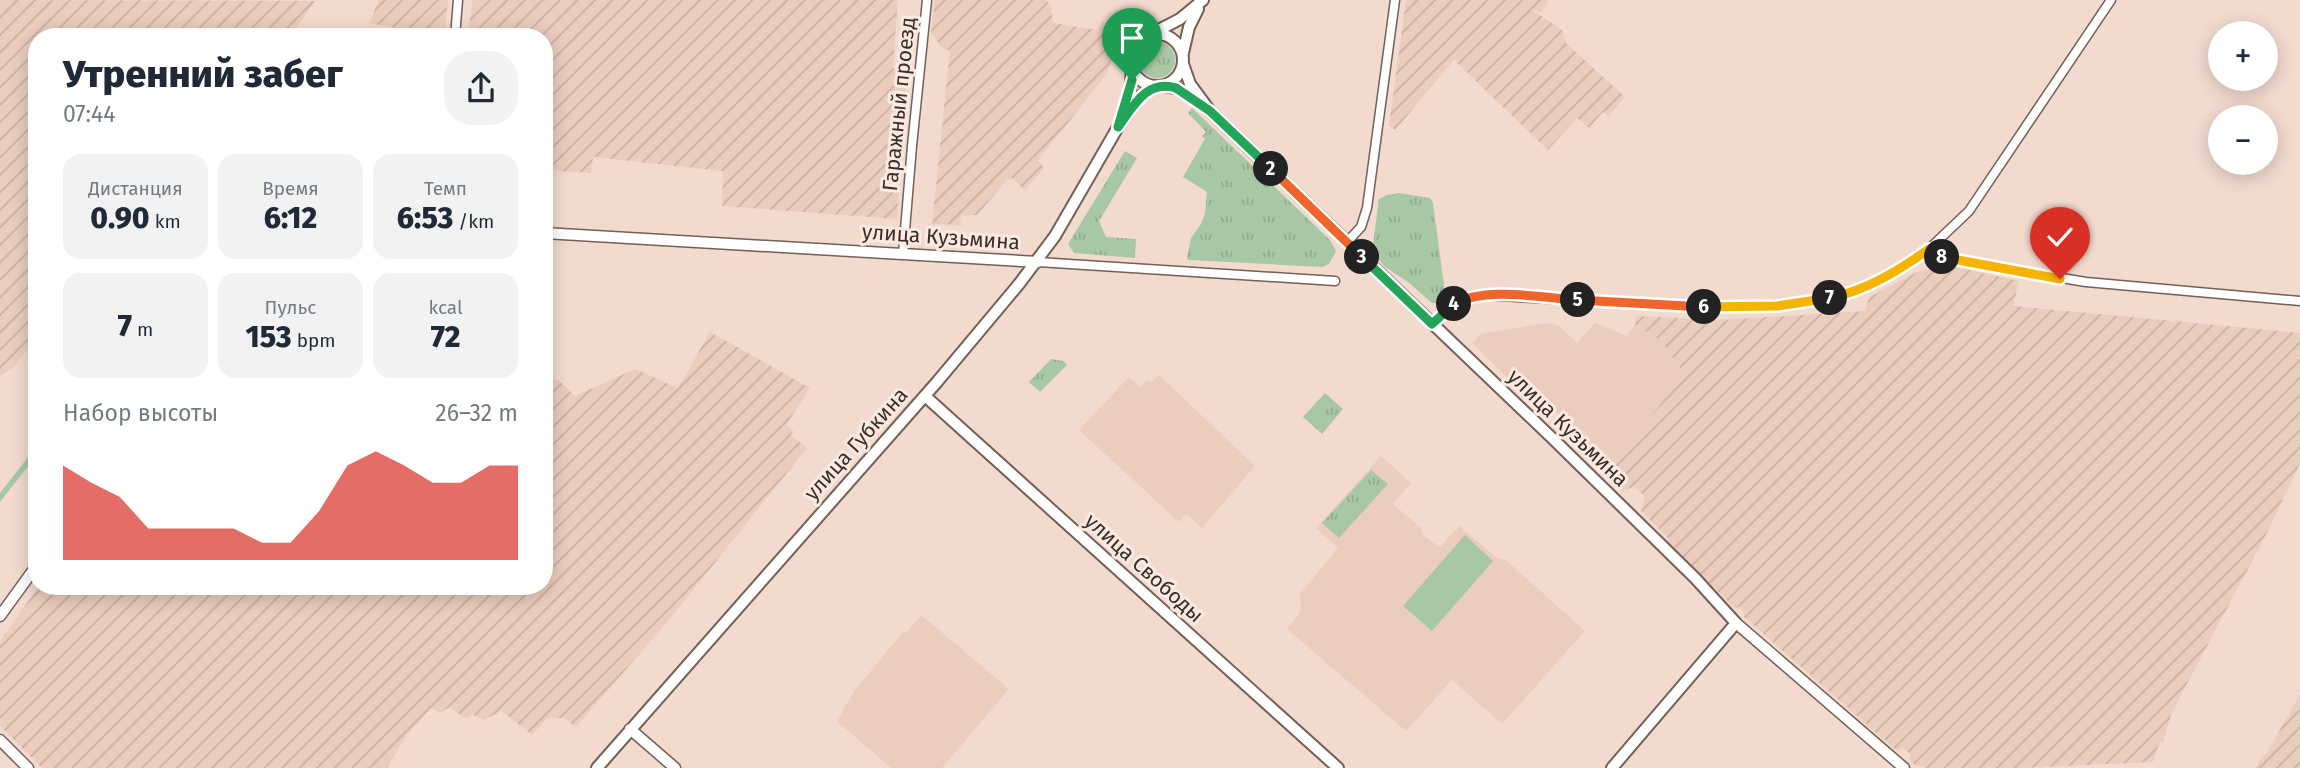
<!DOCTYPE html>
<html lang="ru">
<head>
<meta charset="utf-8">
<style>
	body { margin:0; font-family:"Fira Sans",sans-serif; background:#f2f2f3; color:#1f2937; height:100vh; display:flex; flex-direction:column; font-size:26px; white-space:nowrap }
	* { box-sizing:border-box; margin:0 }
	p { font-size:23px; color:#747a83 }
	.icon { flex:none; width:38px; height:38px; fill:none; stroke:currentColor; stroke-width:2; stroke-linecap:round; stroke-linejoin:round }
	.map { position:relative; flex:1; overflow:hidden }
	.details { position:absolute; left:28px; top:28px; width:525px; height:567px; display:flex; flex-direction:column; background:#fff; border-radius:28px; box-shadow:0 4px 18px #0003 }
	.details>* { flex:none }
	.controls { position:absolute; left:2208px; top:21px; display:grid; gap:14px }
	.controls a { display:grid; place-items:center; width:70px; height:70px; border-radius:50%; background:#fff; box-shadow:0 4px 18px #0003; font-size:35px }
	.pin { position:absolute; display:grid; place-items:center; width:60px; height:60px; color:#fff; margin:-72px -30px; border-radius:50% 50% 50% 0; rotate:-45deg; box-shadow:0 0 7px #0007 }
	.pin .icon { rotate:45deg }
	.km { position:absolute; width:35px; height:35px; margin:-18px; border-radius:50%; background:#222; color:#fff; font-size:19px; line-height:35px; text-align:center }
	.round { display:grid; place-items:center; flex:none; width:74px; height:74px; border-radius:28px; background:#f2f2f3 }
	.headline { display:flex; align-items:center; justify-content:space-between; height:119px; padding:0 35px }
	h1 { font-size:38px; font-weight:800; line-height:52px }
	.stats { display:grid; grid-template-columns:repeat(3,1fr); gap:10px; height:119px; padding:7px 35px }
	.stats div { display:grid; align-content:center; border-radius:18px; background:#f2f2f3; text-align:center }
	.stats b { font-size:30px; font-weight:800 }
	.stats small { font-size:19px; font-weight:400 }
	.stats p { font-size:19px }
	.chart { height:196px; padding:14px 35px }
	.chart p { display:flex; justify-content:space-between }
	.chart svg { width:100%; height:126px; margin-top:7px; fill:#d93025; opacity:.7 }
	.map>svg:first-child { display:block }
	.built { fill:#ebcdbe }
	.industrial { fill:url(#industrial-furrows) }
	.grass { fill:url(#grass-tufts) }
	.pitch { fill:#a8c7a5 }
	.lines { fill:none; stroke-linecap:round; stroke-linejoin:round }
	.minor-casing { stroke:#746055; stroke-width:11 }
	.tertiary-casing { stroke:#746055; stroke-width:13 }
	.secondary-casing { stroke:#746055; stroke-width:14 }
	.minor { stroke:#fff; stroke-width:8 }
	.tertiary { stroke:#fff; stroke-width:10 }
	.secondary { stroke:#fff; stroke-width:10 }
	.split-1-casing { stroke:#fff; stroke-width:14 }
	.split-2-casing { stroke:#fff; stroke-width:14 }
	.split-3-casing { stroke:#fff; stroke-width:14 }
	.split-4-casing { stroke:#fff; stroke-width:14 }
	.split-5-casing { stroke:#fff; stroke-width:14 }
	.split-6-casing { stroke:#fff; stroke-width:14 }
	.split-7-casing { stroke:#fff; stroke-width:14 }
	.split-8-casing { stroke:#fff; stroke-width:14 }
	.split-9-casing { stroke:#fff; stroke-width:14 }
	.split-1 { stroke:#22a559; stroke-width:9 }
	.split-2 { stroke:#22a559; stroke-width:9 }
	.split-3 { stroke:#f0652b; stroke-width:9 }
	.split-4 { stroke:#22a559; stroke-width:9 }
	.split-5 { stroke:#f0652b; stroke-width:9 }
	.split-6 { stroke:#f0652b; stroke-width:9 }
	.split-7 { stroke:#f5b400; stroke-width:9 }
	.split-8 { stroke:#f5b400; stroke-width:9 }
	.split-9 { stroke:#f5b400; stroke-width:9 }
	.labels { text-anchor:middle; stroke-width:6; stroke-linejoin:round; paint-order:stroke }
	.street-label { font-size:21px; fill:#382f2a; stroke:#fce9df }
</style>
</head>
<body>
<div class="map">
<svg width="2300" height="768" viewBox="0 0 2300 768">
	<defs>
		<pattern id="industrial-furrows" width="10" height="10" patternUnits="userSpaceOnUse" patternTransform="scale(1.75)"><rect width="10" height="10" fill="#ebcdbe"/><path d="M-1 1l2-2M0 10L10 0M9 11l2-2" fill="none" stroke="#cab0a3"/></pattern>
		<pattern id="grass-tufts" width="24" height="20" patternUnits="userSpaceOnUse" patternTransform="scale(1.75)"><rect width="24" height="20" fill="#a8c7a5"/><path d="M3 7l-1-3M5 7V3M7 7l1-3M15 17l-1-3M17 17v-4M19 17l1-3" fill="none" stroke="#91ab8e"/></pattern>
	</defs>
	<rect width="100%" height="100%" fill="#f2dacf"/>
	<path class="built" d="M1547 323 1558 325 1577 343 1595 323 1627 336 1635 325 1660 340 1685 375 1610 464 1608 477 1602 466 1587 451 1586 443 1554 411 1550 415 1538 408 1472 343 1481 334Z
		M1159 375 1255 466 1202 528 1186 514 1179 522 1079 430 1129 377 1140 387 1148 380 1151 382Z
		M1381 456 1411 483 1393 504 1421 528 1424 536 1440 547 1459 526 1496 557 1507 561 1585 631 1502 724 1452 680 1406 731 1287 629 1299 614 1301 606 1299 595 1338 548 1316 528Z
		M921 615 1009 689 942 768H891L837 721 843 713 844 708 855 690 902 633 908 631Z"/>
	<path class="industrial" d="M0 0 315 1 290 37H37V338L12 369 0 376Z
		M379 0H448L444 37 369 23Z
		M473 0H898L893 68 906 81 897 219 722 206 723 171 593 157 591 173 544 170V37H467Z
		M935 0H1046L1051 5 1053 23 1097 30 1102 22 1121 29 1107 74 1038 160 1044 168 1025 190 1012 178 1007 180 977 215 961 216 960 225 932 224 950 50 943 49 931 33Z
		M1406 0H1549L1541 13 1533 9 1532 10 1562 30 1566 43 1625 97 1609 116 1603 112 1589 128 1577 118 1548 150 1454 60 1395 130 1389 125Z
		M1947 265 2019 281 2013 306 2300 333V463L2265 537 2172 712 2163 742 2160 741 2153 762 2019 768H1926L1915 765 1910 760V754L1903 748 1897 751 1744 617V613L1740 607 1735 608 1667 542 1669 539 1641 511 1645 497 1637 489 1634 487 1621 491 1608 477 1610 464 1685 375 1660 340 1635 325 1636 316 1720 320 1865 311 1869 297 1917 272Z
		M710 332 810 388 786 425 793 431 791 435 807 448 668 621 576 727 564 718H547L532 735 502 711 483 720 472 714 466 719 450 707 439 713 431 708 406 736 387 768H42L0 726V641L39 586H544V378L559 381 575 396 635 369 678 388Z
		M2300 694V768H2255L2262 757 2266 755Z"/>
	<path class="grass" d="M1139 60a18 18 0 1 1 36 0a18 18 0 1 1-36 0Z
		M1192 108 1330 240 1336 251 1329 264 1322 267 1189 260 1187 258 1191 238 1201 224 1205 213 1207 192 1183 177 1205 139 1202 136 1206 132 1188 113Z
		M1125 151 1137 158 1099 221 1106 237 1136 239 1135 258 1074 253 1068 244Z
		M1399 193 1430 198 1433 203 1445 293V297L1439 303H1432L1408 282 1385 267 1372 252 1379 199 1387 195Z
		M1051 359 1063 361 1067 365 1040 392 1029 382Z
		M1325 393 1343 409 1322 434 1303 417Z
		M29 456 33 460 0 502V493Z
		M1371 470 1388 484 1339 538 1322 523Z"/>
	<path class="pitch" d="M1465 535 1493 561 1432 631 1403 606Z"/>
	<g class="lines">
		<defs>
			<path id="minor" d="M455 37 458 0
				M1347 242 1361 227 1367 208 1395 0
				M1929 249 1944 257 1958 261 2086 282 2300 301
				M903 254 912 146 927 0
				M1038 262 1335 281
				M1432 324 1455 303 1480 295 1645 304 1757 307 1827 299 1853 292 1876 282 1929 249 1969 211 2111 0"/>
			<path id="tertiary" d="M544 233 1038 262
				M0 616 37 565
				M1736 623 1904 768
				M630 729 675 768
				M0 740 28 768"/>
			<path id="secondary" d="M1153 33 1180 19 1203 0
				M1131 60a26 26 0 1 1 52 0a26 26 0 1 1-52 0Z
				M1183 53 1189 27 1198 9
				M1183 64 1190 84 1210 111 1551 437 1695 578 1736 623 1612 768
				M1164 86 1179 89 1199 103
				M1122 115 1130 93 1132 69
				M925 396 1338 768
				M597 768 937 382 1019 284 1055 236 1118 127 1138 99 1148 90 1159 86"/>
		</defs>
		<use href="#minor" class="minor-casing"/>
		<use href="#tertiary" class="tertiary-casing"/>
		<use href="#secondary" class="secondary-casing"/>
		<use href="#minor" class="minor"/>
		<use href="#tertiary" class="tertiary"/>
		<use href="#secondary" class="secondary"/>
	</g>
	<g class="lines">
		<defs>
			<path id="split-1" d="M1132 80 1118 127C1133 107 1146 79 1176 88"/>
			<path id="split-2" d="M1176 88 1210 111 1271 169"/>
			<path id="split-3" d="M1271 169 1362 257"/>
			<path id="split-4" d="M1362 257 1432 324 1454 304"/>
			<path id="split-5" d="M1454 304C1487 286 1541 298 1578 300"/>
			<path id="split-6" d="M1578 300 1704 307"/>
			<path id="split-7" d="M1704 307 1777 306 1830 298"/>
			<path id="split-8" d="M1830 298C1867 290 1898 271 1929 249L1942 257"/>
			<path id="split-9" d="M1942 257 2060 279"/>
		</defs>
		<use href="#split-1" class="split-1-casing"/>
		<use href="#split-2" class="split-2-casing"/>
		<use href="#split-3" class="split-3-casing"/>
		<use href="#split-4" class="split-4-casing"/>
		<use href="#split-5" class="split-5-casing"/>
		<use href="#split-6" class="split-6-casing"/>
		<use href="#split-7" class="split-7-casing"/>
		<use href="#split-8" class="split-8-casing"/>
		<use href="#split-9" class="split-9-casing"/>
		<use href="#split-1" class="split-1"/>
		<use href="#split-2" class="split-2"/>
		<use href="#split-3" class="split-3"/>
		<use href="#split-4" class="split-4"/>
		<use href="#split-5" class="split-5"/>
		<use href="#split-6" class="split-6"/>
		<use href="#split-7" class="split-7"/>
		<use href="#split-8" class="split-8"/>
		<use href="#split-9" class="split-9"/>
	</g>
	<g class="labels">
		<g class="street-label">
			<text transform="translate(899 104) rotate(-84)" y="7">Гаражный проезд</text>
			<text transform="translate(941 237) rotate(4)" y="7">улица Кузьмина</text>
			<text transform="translate(1568 428) rotate(44)" y="7">улица Кузьмина</text>
			<text transform="translate(856 444) rotate(-48)" y="7">улица Губкина</text>
			<text transform="translate(1144 568) rotate(42)" y="7">улица Свободы</text>
		</g>
	</g>
</svg>
<div class="controls">
<a>+</a>
<a>−</a>
</div>
<div class="pin" style="left:1132px;top:80px;background:#1e9e55"><svg class="icon" aria-label="arrive" viewBox="0 0 24 24"><path d="M6 21V4h12l-3 4 3 4H6"/></svg></div>
<div class="pin" style="left:2060px;top:279px;background:#d93025"><svg class="icon" aria-label="check" viewBox="0 0 24 24"><path d="M5 12l5 5 9-10"/></svg></div>
<b class="km" style="left:1271px;top:169px">2</b>
<b class="km" style="left:1362px;top:257px">3</b>
<b class="km" style="left:1454px;top:304px">4</b>
<b class="km" style="left:1578px;top:300px">5</b>
<b class="km" style="left:1704px;top:307px">6</b>
<b class="km" style="left:1830px;top:298px">7</b>
<b class="km" style="left:1942px;top:257px">8</b>
<section class="details">
<div class="headline"><div><h1>Утренний забег</h1><p>07:44</p></div><a class="round"><svg class="icon" aria-label="share" viewBox="0 0 24 24"><path d="M12 15V3M7 8l5-5 5 5M5 13v7h14v-7"/></svg></a></div>
<div class="stats">
<div><p>Дистанция</p><b>0.90<small> km</small></b></div>
<div><p>Время</p><b>6:12</b></div>
<div><p>Темп</p><b>6:53<small> /km</small></b></div>
</div>
<div class="stats">
<div><b>7<small> m</small></b></div>
<div><p>Пульс</p><b>153<small> bpm</small></b></div>
<div><p>kcal</p><b>72</b></div>
</div>
<div class="chart"><p><span>Набор высоты</span>26–32 m</p>
<svg viewBox="0 0 160 44" preserveAspectRatio="none"><path d="M0 44V11L10 17L20 22L30 33L40 33L50 33L60 33L70 38L80 38L90 27L100 11L110 6L120 11L130 17L140 17L150 11L160 11V44z"/></svg>
</div>
</section>
</div>
</body>
</html>
